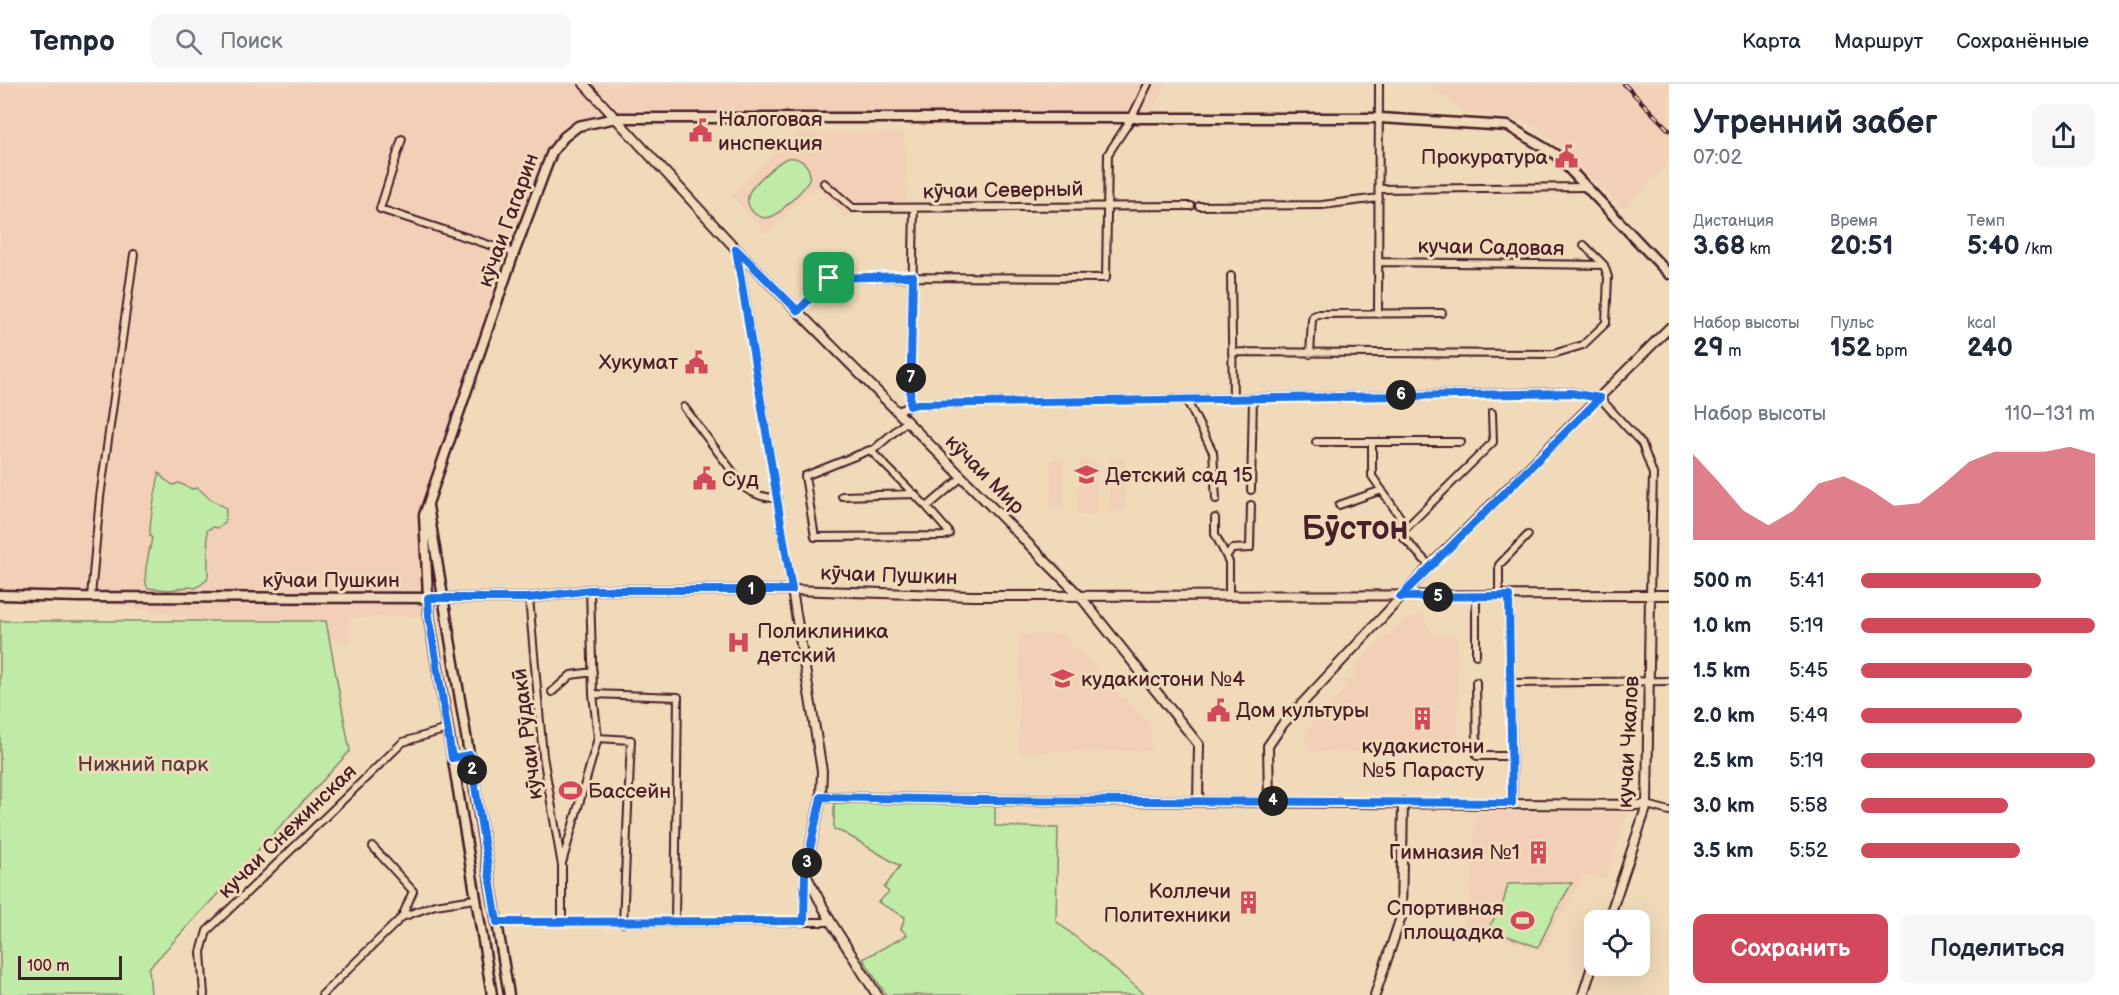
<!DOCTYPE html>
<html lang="ru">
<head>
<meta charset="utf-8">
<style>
	body { margin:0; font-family:"Balsamiq Sans",sans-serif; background:#f6f6f7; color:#1f2937; height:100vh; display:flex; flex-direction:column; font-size:22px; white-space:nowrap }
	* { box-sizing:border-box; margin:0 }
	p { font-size:20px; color:#747a83 }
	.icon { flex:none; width:33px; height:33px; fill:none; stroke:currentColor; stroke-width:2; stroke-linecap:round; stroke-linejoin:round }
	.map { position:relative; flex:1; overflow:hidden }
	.details { display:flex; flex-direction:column; background:#fff; width:450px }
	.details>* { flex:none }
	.tools { position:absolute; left:1584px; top:826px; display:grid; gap:12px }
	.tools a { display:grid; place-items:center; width:66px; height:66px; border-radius:12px; background:#fff; box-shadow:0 6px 24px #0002; font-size:30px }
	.scale { position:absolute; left:18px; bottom:15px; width:104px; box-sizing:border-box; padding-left:6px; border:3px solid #4a1f2b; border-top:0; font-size:16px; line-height:21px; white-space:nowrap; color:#4a1f2b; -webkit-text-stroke:4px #f0dab9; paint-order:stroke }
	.pin { position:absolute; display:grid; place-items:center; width:51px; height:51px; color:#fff; margin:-26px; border-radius:12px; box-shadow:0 3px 9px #0006 }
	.km { position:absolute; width:30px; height:30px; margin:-15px; border-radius:50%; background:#222; color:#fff; font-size:16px; line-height:30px; text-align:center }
	.round { display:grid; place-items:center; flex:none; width:63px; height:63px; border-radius:12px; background:#f6f6f7 }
	.overview { display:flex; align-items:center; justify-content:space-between; height:102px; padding:0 24px }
	h1 { font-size:33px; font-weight:800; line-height:45px }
	.stats { display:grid; grid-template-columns:repeat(3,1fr); gap:9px; height:102px; padding:6px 24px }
	.stats div { display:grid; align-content:center }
	.stats b { font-size:26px; font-weight:800 }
	.stats small { font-size:16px; font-weight:400 }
	.stats p { font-size:16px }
	.chart { height:168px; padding:12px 24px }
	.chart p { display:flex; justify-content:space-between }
	.chart svg { width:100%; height:108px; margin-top:6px; fill:#d1495b; opacity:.7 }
	.cta { display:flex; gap:12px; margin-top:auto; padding:12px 24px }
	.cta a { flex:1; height:69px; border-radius:12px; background:#d1495b; color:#fff; font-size:24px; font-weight:800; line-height:69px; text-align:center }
	.cta a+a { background:#f6f6f7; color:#1f2937 }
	ul { padding:0 24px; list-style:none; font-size:20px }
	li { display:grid; grid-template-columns:96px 72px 1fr; align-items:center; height:45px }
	li i { height:15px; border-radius:8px; background:#d1495b }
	header { display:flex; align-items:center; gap:36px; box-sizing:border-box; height:84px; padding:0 30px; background:#fff; border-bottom:2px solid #e0e1e3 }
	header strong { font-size:28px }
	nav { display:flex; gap:33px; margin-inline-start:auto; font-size:21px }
	.search { width:420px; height:54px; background:#f6f6f7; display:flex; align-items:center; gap:15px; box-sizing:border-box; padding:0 21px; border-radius:12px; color:#747a83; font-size:22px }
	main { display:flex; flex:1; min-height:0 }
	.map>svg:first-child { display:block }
	.built { fill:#f2d0b8 }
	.green { fill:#c0eba7; stroke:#858569; stroke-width:1.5 }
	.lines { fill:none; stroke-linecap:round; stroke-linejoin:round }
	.minor-casing { stroke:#4a1f2b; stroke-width:10 }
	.tertiary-casing { stroke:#4a1f2b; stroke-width:12 }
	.secondary-casing { stroke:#4a1f2b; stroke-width:13 }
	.minor { stroke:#f0dab9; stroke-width:6 }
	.tertiary { stroke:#f0dab9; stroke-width:8 }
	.secondary { stroke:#f0dab9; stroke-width:8 }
	.rail-casing { stroke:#4a1f2b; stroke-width:4.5 }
	.rail { stroke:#f0dab9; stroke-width:2; stroke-dasharray:7; stroke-linecap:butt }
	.route-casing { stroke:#fff; stroke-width:12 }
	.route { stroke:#1a73e8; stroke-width:8 }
	.labels { text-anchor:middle; stroke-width:6; stroke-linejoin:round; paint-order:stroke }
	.poi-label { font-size:21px; fill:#4a1f2b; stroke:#f0dab9; text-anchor:start }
	.street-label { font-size:21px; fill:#4a1f2b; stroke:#f0dab9 }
	.park-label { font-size:21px; fill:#5c3e3e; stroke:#f0dab9 }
	.town-label { font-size:33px; font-weight:bold; fill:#4a1f2b; stroke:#f0dab9 }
</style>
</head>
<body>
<header>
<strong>Tempo</strong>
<div class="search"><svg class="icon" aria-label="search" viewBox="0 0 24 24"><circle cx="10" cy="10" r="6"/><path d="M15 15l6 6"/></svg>Поиск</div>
<nav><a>Карта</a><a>Маршрут</a><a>Сохранённые</a></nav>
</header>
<main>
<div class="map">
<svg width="1669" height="911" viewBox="0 0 1669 911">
	<rect width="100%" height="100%" fill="#f0dab9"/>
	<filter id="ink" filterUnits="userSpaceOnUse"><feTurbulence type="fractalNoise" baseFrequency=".0167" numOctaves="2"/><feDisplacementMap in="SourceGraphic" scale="12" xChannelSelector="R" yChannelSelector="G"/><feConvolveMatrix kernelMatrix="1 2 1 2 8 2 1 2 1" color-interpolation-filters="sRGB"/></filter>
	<g filter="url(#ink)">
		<path class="built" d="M0 0H1167L1151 29 636 26 585 36 563 63 527 147 435 407 425 443 432 532 348 534 350 559 0 503Z
			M1429 0H1669V78L1623 125 1540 44 1521 36 1465 29Z
			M797 49H905L907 127 862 128 844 132 816 102 766 150 731 112Z
			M1050 375H1064V425H1050Z
			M1109 375H1124L1125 426H1109Z
			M1079 376H1095L1098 431H1077V406H1079Z
			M1421 530 1434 552 1457 551 1459 668H1308L1305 648 1346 604 1342 596H1350L1355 593 1354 582 1403 537Z
			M1019 550H1062L1150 640 1151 667 1019 668Z
			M1481 728 1627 729 1606 795 1583 790 1566 826 1557 837 1543 868 1463 843 1471 812 1475 731Z"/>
		<path class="green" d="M787 74C793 73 799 74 804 79 819 93 801 107 791 117 785 122 780 129 773 132 759 139 743 124 749 109 753 100 778 78 787 74Z
			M159 389 164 395 173 401 179 399 192 405 198 404 210 415 226 424 225 439 218 444 213 443 207 446C208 461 208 476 208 492L207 496 196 504 188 503 169 506 148 504C141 495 150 466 152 454L150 452C149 431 156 411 159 389Z
			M0 537H326L350 667 149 884 151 911H0Z
			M834 719 995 721V742L1058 744 1056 837 1146 911H886L863 875 907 851 901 845 905 833 878 818 889 808 884 804 900 782 846 750 834 745Z
			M1572 799 1556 826 1538 863 1488 845 1503 819 1508 800Z"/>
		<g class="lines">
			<defs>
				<path id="minor" d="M402 55 380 125 514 169
					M824 99 853 124 1191 122
					M1379 105 1586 103
					M1199 122 1322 121 1379 114
					M737 166 792 506
					M1378 178 1604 181
					M1231 192 1233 314
					M798 227 829 194 913 193 1106 194 1108 70 1131 35 1148 0
					M1378 230 1379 0
					M1232 268 1553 270 1583 261 1606 239 1608 193 1604 181 1584 161
					M1310 270 1312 236 1313 232 1318 230 1442 229
					M1186 315 1213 368 1216 415
					M910 322 914 124
					M684 323 745 404C756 411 764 414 778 414
					M897 327 917 320 1571 308 1600 314 1642 360 1653 390 1650 511
					M1316 358H1461
					M1372 358V392L1400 433V450L1430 482
					M872 367 907 337
					M1251 406 1253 314
					M842 412 915 410
					M1339 421 1382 406
					M927 423 870 366 805 392 815 453 943 452 949 450 948 447 927 423 962 393
					M1215 434V450L1229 478V511
					M1400 450 1493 358 1492 329
					M1226 472 1232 465 1250 464 1251 421
					M1509 511 1513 719
					M1476 512V571
					M1499 512V481L1528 451
					M91 513 100 413 134 170
					M529 514 543 672 562 782V838
					M1476 598 1477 672H1512
					M1511 599 1669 597
					M552 608 571 591 593 588
					M593 610 678 613 675 838
					M598 654 631 656 623 839
					M1647 721 1669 727
					M373 763 413 807 402 833 435 821 475 815
					M562 779 598 654 593 610 590 506
					M804 837 805 789
					M497 838H831
					M204 911 201 868 207 847 403 658 447 645
					M322 911 402 833"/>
				<path id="tertiary" d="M584 0 736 165 1080 512 1199 661 1198 717
					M792 506 822 687 821 713 805 789 831 838 877 911
					M443 514H529L590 506H792L972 512 1669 511
					M452 674 470 671
					M821 713 974 716 1647 721
					M1269 717 1268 662 1283 640 1430 482 1669 244
					M1608 837 1647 721 1650 511
					M1375 911 1401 833 1403 718
					M1583 911 1594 876"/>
				<path id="secondary" d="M428 422 509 911
					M0 511 80 513 443 514
					M492 911 429 532 424 431 514 169 552 68 564 53 578 42 616 34H1380L1508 42 1555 70 1669 190"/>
			</defs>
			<use href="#minor" class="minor-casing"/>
			<use href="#tertiary" class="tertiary-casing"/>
			<use href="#secondary" class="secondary-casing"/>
			<use href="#minor" class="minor"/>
			<use href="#tertiary" class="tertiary"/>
			<use href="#secondary" class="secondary"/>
			<defs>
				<path id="rail" d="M1624 0 1669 46"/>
			</defs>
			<use href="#rail" class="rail-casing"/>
			<use href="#rail" class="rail"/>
		</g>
	</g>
	<g class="lines" filter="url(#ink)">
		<defs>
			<path id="route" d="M736 165 798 227 829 194 913 192 910 322 917 320 1571 309 1600 314 1400 513 1509 512 1512 719 974 716 821 713 805 789 804 837 497 838 470 671 452 674 429 532 428 514H529L590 506H792Z"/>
		</defs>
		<use href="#route" class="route-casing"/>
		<use href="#route" class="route"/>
	</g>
	<defs>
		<symbol id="civic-bare" viewBox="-9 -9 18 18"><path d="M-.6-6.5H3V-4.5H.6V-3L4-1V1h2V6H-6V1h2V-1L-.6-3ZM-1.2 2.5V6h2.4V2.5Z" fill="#d1495b" stroke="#f0dab9" stroke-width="2.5" paint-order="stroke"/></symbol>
		<symbol id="school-bare" viewBox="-9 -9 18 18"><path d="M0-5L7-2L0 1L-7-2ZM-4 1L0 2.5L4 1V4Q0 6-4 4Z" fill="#d1495b" stroke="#f0dab9" stroke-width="2.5" paint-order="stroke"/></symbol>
		<symbol id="hospital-bare" viewBox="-9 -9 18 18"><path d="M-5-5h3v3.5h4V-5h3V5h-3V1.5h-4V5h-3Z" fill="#d1495b" stroke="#f0dab9" stroke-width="2.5" paint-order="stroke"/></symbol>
		<symbol id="building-bare" viewBox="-9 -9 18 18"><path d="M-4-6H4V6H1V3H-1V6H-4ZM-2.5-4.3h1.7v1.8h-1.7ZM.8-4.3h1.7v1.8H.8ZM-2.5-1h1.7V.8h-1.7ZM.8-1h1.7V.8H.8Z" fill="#d1495b" stroke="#f0dab9" stroke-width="2.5" paint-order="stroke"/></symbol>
		<symbol id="stadium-bare" viewBox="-9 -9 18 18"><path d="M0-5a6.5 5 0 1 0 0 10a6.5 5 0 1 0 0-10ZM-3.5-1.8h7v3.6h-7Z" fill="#d1495b" stroke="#f0dab9" stroke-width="2.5" paint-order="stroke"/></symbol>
	</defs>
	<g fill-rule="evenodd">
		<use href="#civic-bare" x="684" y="30" width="33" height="33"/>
		<use href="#civic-bare" x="1550" y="56" width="33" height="33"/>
		<use href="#civic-bare" x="680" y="262" width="33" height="33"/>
		<use href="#school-bare" x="1070" y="374" width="33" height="33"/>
		<use href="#civic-bare" x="688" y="378" width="33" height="33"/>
		<use href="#hospital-bare" x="722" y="542" width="33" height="33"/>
		<use href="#school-bare" x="1046" y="578" width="33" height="33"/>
		<use href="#civic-bare" x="1202" y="610" width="33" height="33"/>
		<use href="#building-bare" x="1406" y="618" width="33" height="33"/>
		<use href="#stadium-bare" x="554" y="690" width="33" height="33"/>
		<use href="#building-bare" x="1522" y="752" width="33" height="33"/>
		<use href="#building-bare" x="1232" y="802" width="33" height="33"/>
		<use href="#stadium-bare" x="1506" y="820" width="33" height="33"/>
	</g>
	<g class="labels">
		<g class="poi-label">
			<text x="718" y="42">Налоговая<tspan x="718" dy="24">инспекция</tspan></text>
			<text x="1548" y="80" text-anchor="end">Прокуратура</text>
			<text x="678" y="285" text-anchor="end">Хукумат</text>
			<text x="1105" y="398">Детский сад 15</text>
			<text x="722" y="402">Суд</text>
			<text x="757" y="554">Поликлиника<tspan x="757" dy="24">детский</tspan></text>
			<text x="1081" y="602">кудакистони №4</text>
			<text x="1236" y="633">Дом культуры</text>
			<text x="1423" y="669" text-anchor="middle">кудакистони<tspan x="1423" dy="24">№5 Парасту</tspan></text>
			<text x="588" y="714">Бассейн</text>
			<text x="1520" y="775" text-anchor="end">Гимназия №1</text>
			<text x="1231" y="814" text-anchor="end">Коллечи<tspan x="1231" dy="24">Политехники</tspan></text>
			<text x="1504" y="831" text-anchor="end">Спортивная<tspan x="1504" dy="24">площадка</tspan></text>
		</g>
		<g class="street-label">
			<text transform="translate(1003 106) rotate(-1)" y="7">кӯчаи Северный</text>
			<text transform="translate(508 136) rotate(-70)" y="7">кӯчаи Гагарин</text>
			<text transform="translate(1491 163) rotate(1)" y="7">кучаи Садовая</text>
			<text transform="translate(985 390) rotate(45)" y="7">кӯчаи Мир</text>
			<text transform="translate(889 491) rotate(2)" y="7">кӯчаи Пушкин</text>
			<text x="331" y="503">кӯчаи Пушкин</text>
			<text transform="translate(527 650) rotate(-97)" y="7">кӯчаи Рӯдакӣ</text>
			<text transform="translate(1628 658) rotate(-87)" y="7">кучаи Чкалов</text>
			<text transform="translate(287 747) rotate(-44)" y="7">кучаи Снежинская</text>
		</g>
		<g class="park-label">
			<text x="143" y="687">Нижний парк</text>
		</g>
		<g class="town-label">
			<text x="1355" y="455">Бӯстон</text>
		</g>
	</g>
</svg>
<div class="tools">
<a><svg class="icon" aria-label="locate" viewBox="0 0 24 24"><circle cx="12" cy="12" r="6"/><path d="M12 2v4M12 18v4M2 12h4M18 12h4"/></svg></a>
</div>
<div class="scale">100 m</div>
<div class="pin" style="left:829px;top:194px;background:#1e9e55"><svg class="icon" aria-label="arrive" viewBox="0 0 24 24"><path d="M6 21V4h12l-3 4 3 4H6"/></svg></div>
<b class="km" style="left:751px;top:506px">1</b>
<b class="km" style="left:472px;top:686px">2</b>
<b class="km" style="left:807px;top:779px">3</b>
<b class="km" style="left:1273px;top:717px">4</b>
<b class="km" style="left:1438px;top:513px">5</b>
<b class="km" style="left:1401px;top:311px">6</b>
<b class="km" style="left:911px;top:294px">7</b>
</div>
<section class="details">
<div class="overview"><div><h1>Утренний забег</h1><p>07:02</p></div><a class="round"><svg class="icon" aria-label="share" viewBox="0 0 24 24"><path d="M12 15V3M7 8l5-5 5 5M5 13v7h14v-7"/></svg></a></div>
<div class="stats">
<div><p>Дистанция</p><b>3.68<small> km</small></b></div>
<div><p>Время</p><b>20:51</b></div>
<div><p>Темп</p><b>5:40<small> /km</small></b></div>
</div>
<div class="stats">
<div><p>Набор высоты</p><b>29<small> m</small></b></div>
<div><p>Пульс</p><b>152<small> bpm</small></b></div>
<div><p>kcal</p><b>240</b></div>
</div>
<div class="chart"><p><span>Набор высоты</span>110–131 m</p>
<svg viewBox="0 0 160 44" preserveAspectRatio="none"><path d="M0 44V9L10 20L20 32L30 38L40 32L50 21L60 18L70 23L80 30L90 29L100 21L110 12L120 8L130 8L140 8L150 6L160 9V44z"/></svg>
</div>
<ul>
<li><b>500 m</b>5:41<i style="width:77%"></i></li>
<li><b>1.0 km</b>5:19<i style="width:100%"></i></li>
<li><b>1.5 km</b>5:45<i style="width:73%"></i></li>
<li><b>2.0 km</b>5:49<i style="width:69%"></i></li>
<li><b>2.5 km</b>5:19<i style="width:100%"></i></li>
<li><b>3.0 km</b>5:58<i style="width:63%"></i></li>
<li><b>3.5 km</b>5:52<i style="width:68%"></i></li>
</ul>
<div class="cta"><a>Сохранить</a><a>Поделиться</a></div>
</section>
</main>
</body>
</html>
